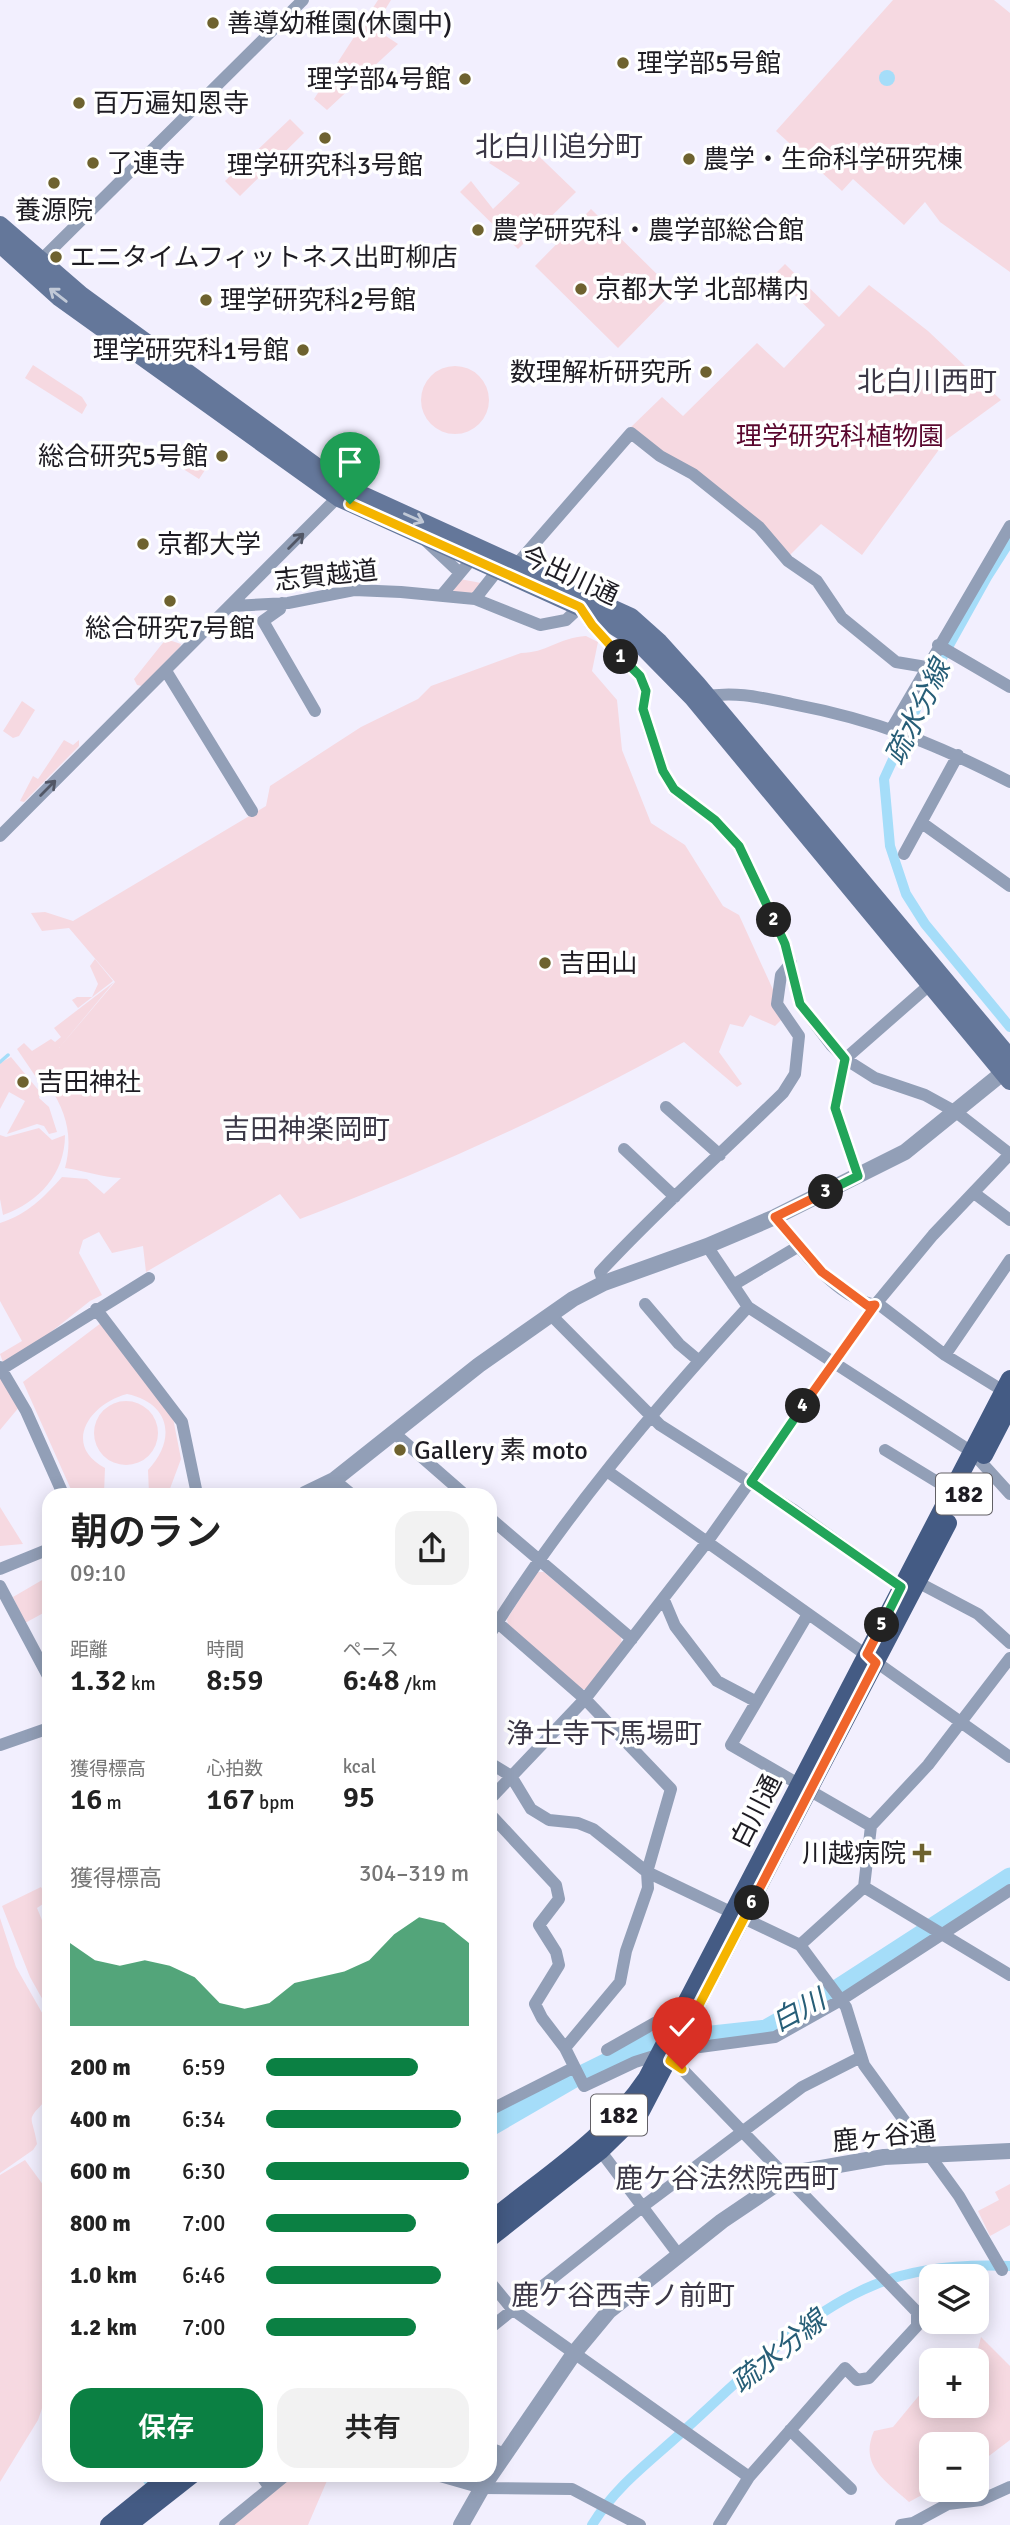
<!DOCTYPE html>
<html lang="ja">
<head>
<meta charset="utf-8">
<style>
	body { margin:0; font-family:Signika,"Noto Sans JP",sans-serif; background:#f2f2f2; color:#222; height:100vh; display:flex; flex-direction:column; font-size:26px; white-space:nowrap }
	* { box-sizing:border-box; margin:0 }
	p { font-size:23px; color:#767676 }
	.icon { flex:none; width:38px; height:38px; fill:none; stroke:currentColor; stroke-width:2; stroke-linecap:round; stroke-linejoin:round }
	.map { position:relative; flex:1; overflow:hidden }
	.details { position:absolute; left:42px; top:1488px; width:455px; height:994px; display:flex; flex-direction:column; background:#fff; border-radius:21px; box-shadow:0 4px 18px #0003 }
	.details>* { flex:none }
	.tools { position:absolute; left:919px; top:2264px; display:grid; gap:14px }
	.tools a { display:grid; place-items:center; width:70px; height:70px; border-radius:14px; background:#fff; box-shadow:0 4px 18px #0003; font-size:35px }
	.pin { position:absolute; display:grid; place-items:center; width:60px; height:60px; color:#fff; margin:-72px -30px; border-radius:50% 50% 50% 0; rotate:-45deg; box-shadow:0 0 7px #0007 }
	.pin .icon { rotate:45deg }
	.km { position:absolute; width:35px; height:35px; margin:-18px; border-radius:50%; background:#222; color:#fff; font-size:19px; line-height:35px; text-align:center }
	.round { display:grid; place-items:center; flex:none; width:74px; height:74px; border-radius:21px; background:#f2f2f2 }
	.head { display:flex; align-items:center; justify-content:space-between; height:119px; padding:0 28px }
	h1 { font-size:38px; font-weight:600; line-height:52px }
	.figures { display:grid; grid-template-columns:repeat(3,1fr); gap:10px; height:119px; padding:7px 28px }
	.figures div { display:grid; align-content:center }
	.figures b { font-size:30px; font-weight:600 }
	.figures small { font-size:19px; font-weight:400 }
	.figures p { font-size:19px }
	.chart { height:196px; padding:14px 28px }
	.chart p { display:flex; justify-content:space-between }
	.chart svg { width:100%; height:126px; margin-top:7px; fill:#0b8043; opacity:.7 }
	.button { display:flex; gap:14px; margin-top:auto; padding:14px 28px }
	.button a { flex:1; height:80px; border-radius:21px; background:#0b8043; color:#fff; font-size:28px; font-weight:600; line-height:80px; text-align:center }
	.button a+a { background:#f2f2f2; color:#222 }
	ul { padding:0 28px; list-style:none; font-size:23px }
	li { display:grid; grid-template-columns:112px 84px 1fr; align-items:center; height:52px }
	li i { height:18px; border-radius:9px; background:#0b8043 }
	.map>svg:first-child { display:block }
	.green { fill:#f6d9e1 }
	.water { fill:#a5ddf9 }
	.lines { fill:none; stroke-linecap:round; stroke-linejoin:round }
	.stream { stroke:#a5ddf9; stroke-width:3.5 }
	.canal { stroke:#a5ddf9; stroke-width:10 }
	.river { stroke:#a5ddf9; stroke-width:19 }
	.minor { stroke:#929fb7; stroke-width:12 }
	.tertiary { stroke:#929fb7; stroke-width:16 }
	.secondary { stroke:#64779a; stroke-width:18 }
	.primary { stroke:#445b84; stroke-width:18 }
	.oneway { stroke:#c1c9d7 }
	.oneway2 { stroke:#525766 }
	.split-1-casing { stroke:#fff; stroke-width:14 }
	.split-2-casing { stroke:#fff; stroke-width:14 }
	.split-3-casing { stroke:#fff; stroke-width:14 }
	.split-4-casing { stroke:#fff; stroke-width:14 }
	.split-5-casing { stroke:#fff; stroke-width:14 }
	.split-6-casing { stroke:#fff; stroke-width:14 }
	.split-7-casing { stroke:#fff; stroke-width:14 }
	.split-1 { stroke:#f5b400; stroke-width:9 }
	.split-2 { stroke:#22a559; stroke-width:9 }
	.split-3 { stroke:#22a559; stroke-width:9 }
	.split-4 { stroke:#f0652b; stroke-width:9 }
	.split-5 { stroke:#22a559; stroke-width:9 }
	.split-6 { stroke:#f0652b; stroke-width:9 }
	.split-7 { stroke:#f5b400; stroke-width:9 }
	.poi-dot { fill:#6e622f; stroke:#fff; stroke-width:2.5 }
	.labels { text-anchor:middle; stroke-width:7; stroke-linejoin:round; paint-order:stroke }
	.shield { fill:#fff; stroke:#626065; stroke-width:2 }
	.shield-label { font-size:24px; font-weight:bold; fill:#1e1c23 }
	.poi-label { font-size:26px; fill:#1e1c23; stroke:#fff; text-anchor:start }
	.park-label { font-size:26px; fill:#5a072e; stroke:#fff }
	.street-label { font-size:26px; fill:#1e1c23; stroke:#fff }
	.neighbourhood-label { font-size:28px; fill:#3c3847; stroke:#fff }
	.water-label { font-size:28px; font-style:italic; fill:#275e77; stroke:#fff }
</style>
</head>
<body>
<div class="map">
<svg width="1010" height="2525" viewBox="0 0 1010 2525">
	<rect width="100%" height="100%" fill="#f2effe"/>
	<path class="green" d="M378 0H391L374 28 398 44 327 110 314 99Z
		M893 0H994L1010 13V272L940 222 925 202 904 225 853 179 842 191 776 131Z
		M290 119 304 133 240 196 225 181Z
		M517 135 576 192 518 249 460 192 471 181 493 209 520 183 489 163Z
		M591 209 674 291 618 348 535 266Z
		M785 264 839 317 869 285 928 331 1001 400 946 440 862 555 821 524 788 557 630 428 662 397 683 416 757 343 784 368 825 325 774 275Z
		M33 365 82 397 87 405 82 414 25 378Z
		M421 400a34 34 0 1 1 68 0a34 34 0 1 1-68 0Z
		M164 444 176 451 179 449 207 467 199 479 158 453Z
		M460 579 481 583 472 593 455 592 453 591Z
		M586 636 598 642 592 671 617 700 622 750 651 823 685 845 723 906 739 915 785 1016 775 1026 750 1015 743 1027 730 1024 719 1052 742 1084 737 1087 684 1042C560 1111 433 1169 300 1219L280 1194 146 1272 143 1246 112 1253 99 1232 83 1240 79 1253 102 1295 90 1301 17 1359 4 1365 0 1354 22 1341 0 1301V1223C28 1214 43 1198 62 1177L87 1179 104 1194 121 1178C101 1177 86 1171 65 1168 73 1137 67 1113 49 1086L44 1089 17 1049 24 1043 32 1051 51 1039 55 1042 61 1037 54 1028 114 982 59 1048 115 982 69 928 42 931 31 913 45 912 73 921 266 806 270 786 361 727 418 699 431 686 521 653C546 653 558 638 586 636Z
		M166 639 181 644 180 647 142 686 137 685 134 679Z
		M22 701 35 710 19 736 13 738 3 731Z
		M64 740 73 745 79 740V746L24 802 20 801 33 776 38 779Z
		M95 959 113 981 78 1008 72 1000 77 997H92L98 984 90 966Z
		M11 1057 40 1092 39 1098 49 1107 57 1132 49 1134 44 1126 37 1124 7 1134 25 1101 9 1092 0 1109V1063Z
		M39 1128 52 1140 65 1135C65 1174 39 1202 3 1215L0 1199V1135L6 1137Z
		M101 1323 173 1418 181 1459 168 1494H149L148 1470C177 1439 170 1403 127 1394 89 1404 62 1445 105 1468L104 1494H73L23 1382Z
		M0 1375 20 1406 0 1430Z
		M94 1433a32 32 0 1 1 64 0a32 32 0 1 1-64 0Z
		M0 1507 23 1544 0 1546Z
		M537 1572H544L621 1637 622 1646 588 1689H580L508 1625 507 1619Z
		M49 1576V1610L25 1623 13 1597Z
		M41 1887 49 1900 37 1908 44 1925 49 1923V2011L30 1977 2 1906Z
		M0 1918 16 1967 49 2025V2097C24 2123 32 2113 37 2144L33 2150 0 2173Z
		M25 2160 49 2193V2388L38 2420 0 2482V2175Z
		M1010 2184V2225L990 2236 978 2211 999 2200 995 2192Z
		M981 2337 1010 2366V2440L977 2465 976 2445H931V2490L909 2502C885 2481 859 2465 874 2431L893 2427 931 2381V2406H976L975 2361Z
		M295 2475 329 2476 308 2525H232Z"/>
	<path class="water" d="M879 78a8 8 0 1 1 16 0a8 8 0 1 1-16 0Z"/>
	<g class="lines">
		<path class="stream" d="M0 1062 8 1055"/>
		<path class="canal" d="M1010 541 987 577 928 683 884 779 890 846 906 894 925 924 1010 1027
			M592 2525C615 2487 648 2463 680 2434 738 2382 802 2314 874 2285 917 2267 964 2264 1010 2266"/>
		<path class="river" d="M490 2127 571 2080 648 2042 766 2029 840 1987 1010 1877
			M152 2478V2474"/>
		<path class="minor" d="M37 264 303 0
			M427 542 460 573
			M516 565 631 433 660 456 693 474 759 527 788 561 817 581 842 618 896 662 926 667
			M441 596 471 560
			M475 599 497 571
			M282 603 280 609 263 621 315 711
			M233 606 288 603 354 590 401 592 475 599 540 625 566 620 580 607 591 625 640 676 646 691 643 709 649 730 663 770 674 790 715 820 739 846 785 944 800 1004 831 1045 845 1059 875 1078 925 1095 956 1112 1010 1154
			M938 645 1010 687
			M166 671 252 811
			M701 697C735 691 759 697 792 704 876 720 934 743 1010 782
			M892 728 1010 526
			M922 823 1010 886
			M0 836 343 492
			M904 854 958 755
			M666 1107 720 1155
			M624 1149 675 1197
			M858 1176 835 1108 845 1059 934 981
			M974 1193 1010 1220
			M775 1217C802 1250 837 1301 881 1306L945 1355 1010 1395
			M707 1246 748 1307 972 1452 1010 1494
			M604 1283 600 1272C658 1209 722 1153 783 1093L795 1074 799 1036 777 1004 781 975 791 963
			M733 1285 799 1246
			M645 1304 679 1344 698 1360
			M96 1309 182 1422 197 1494
			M550 1314 660 1425 792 1509 901 1587 918 1582 923 1585 978 1614 1010 1643
			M945 1355 1010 1260
			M0 1367 26 1411 63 1494
			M2 1369 149 1278
			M393 1432 464 1494
			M885 1450 962 1497
			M607 1471 1010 1757
			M334 1480 351 1494
			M490 1518 632 1639
			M0 1569 49 1549
			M0 1586 49 1678
			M664 1600 675 1626 717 1681 755 1701
			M808 1614 731 1745 871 1826
			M490 1616 585 1699 671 1789 647 1872 800 1945 846 2007 864 2065 959 2196 1002 2270
			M490 1634C564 1516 654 1409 748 1307
			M0 1745 49 1728
			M490 1763 511 1776 531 1809 549 1820 578 1823 593 1829 647 1872 648 1888 626 1951 620 1982 565 2048
			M490 1799 585 1699 707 1542 875 1305 933 1235 1010 1154
			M490 1814 556 1885 559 1899 539 1925 556 1952 559 1965 535 2004 542 2018 565 2048 584 2086 635 2062 670 2051 775 2037 841 2000 1010 1890
			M864 1887 1010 1975
			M800 1945 864 1887 871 1826 928 1765 1010 1658
			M607 2050 660 2020 679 2014
			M664 2057 682 2069 917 2312V2326L869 2378 857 2380 845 2368 749 2477 719 2525
			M490 2110 573 2068
			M596 2145 678 2254
			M490 2282 512 2309 749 2477
			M490 2328 642 2207 802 2087 861 2057
			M790 2430 851 2489
			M490 2448 505 2454
			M260 2474 270 2488
			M433 2474 482 2488 572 2489 640 2525
			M225 2525 287 2474
			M901 2525 913 2523 948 2504 981 2500 1010 2487"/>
		<path class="tertiary" d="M305 1494 334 1480 479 1365 573 1299 604 1283 707 1246 775 1217 905 1152 1010 1067
			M461 2525 482 2488 575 2352 609 2311 722 2221 787 2177 804 2171 884 2157 1010 2151"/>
		<path class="secondary" d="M0 225 81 295 332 478 347 488 631 617 659 642 697 684 1010 1058
			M0 244 60 298 339 498 595 614 635 639 693 698 1010 1081"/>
		<path class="primary" d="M984 1455 1010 1405
			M490 2221C545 2176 607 2138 647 2078L1010 1379
			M490 2238 600 2151 641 2111 948 1523
			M109 2525 172 2474
			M128 2525 193 2474"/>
	</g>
	<defs><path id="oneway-shaft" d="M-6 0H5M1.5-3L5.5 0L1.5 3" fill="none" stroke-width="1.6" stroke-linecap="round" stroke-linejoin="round" transform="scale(1.75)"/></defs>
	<g class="oneway">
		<use href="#oneway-shaft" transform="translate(58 295) rotate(-142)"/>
		<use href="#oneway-shaft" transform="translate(414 518) rotate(24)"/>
	</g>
	<g class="oneway2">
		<use href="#oneway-shaft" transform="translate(296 541) rotate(-45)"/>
		<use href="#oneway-shaft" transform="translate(48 788) rotate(-45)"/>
	</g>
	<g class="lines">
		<defs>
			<path id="split-1" d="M350 504 580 607 592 625 621 657"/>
			<path id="split-2" d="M621 657 640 676 646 691 643 709 663 771 674 789 715 820 739 846 774 920"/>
			<path id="split-3" d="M774 920 785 944 800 1004 845 1059 835 1108 858 1176 826 1192"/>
			<path id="split-4" d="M803 1406 875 1305 868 1306 822 1272 775 1217 826 1192"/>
			<path id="split-5" d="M803 1406 751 1482 901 1587 882 1625"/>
			<path id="split-6" d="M752 1903 876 1663 867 1654 882 1625"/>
			<path id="split-7" d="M682 2069 670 2061 752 1903"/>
		</defs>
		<use href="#split-1" class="split-1-casing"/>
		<use href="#split-2" class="split-2-casing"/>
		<use href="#split-3" class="split-3-casing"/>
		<use href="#split-4" class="split-4-casing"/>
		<use href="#split-5" class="split-5-casing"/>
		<use href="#split-6" class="split-6-casing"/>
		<use href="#split-7" class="split-7-casing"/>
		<use href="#split-1" class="split-1"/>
		<use href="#split-2" class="split-2"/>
		<use href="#split-3" class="split-3"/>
		<use href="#split-4" class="split-4"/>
		<use href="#split-5" class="split-5"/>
		<use href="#split-6" class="split-6"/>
		<use href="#split-7" class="split-7"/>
	</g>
	<g class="poi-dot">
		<circle cx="213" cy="23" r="7"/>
		<circle cx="623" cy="63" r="7"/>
		<circle cx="465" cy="79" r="7"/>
		<circle cx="79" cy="103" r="7"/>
		<circle cx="325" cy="138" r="7"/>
		<circle cx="689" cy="159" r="7"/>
		<circle cx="93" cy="163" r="7"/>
		<circle cx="54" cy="183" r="7"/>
		<circle cx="478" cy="230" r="7"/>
		<circle cx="56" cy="257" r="7"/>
		<circle cx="581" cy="289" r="7"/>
		<circle cx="206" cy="300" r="7"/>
		<circle cx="303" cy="350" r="7"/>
		<circle cx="706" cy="372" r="7"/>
		<circle cx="222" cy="456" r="7"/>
		<circle cx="143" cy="544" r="7"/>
		<circle cx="170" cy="601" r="7"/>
		<circle cx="545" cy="963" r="7"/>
		<circle cx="23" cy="1082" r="7"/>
		<circle cx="400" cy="1450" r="7"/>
		<path d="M918.5 1842.5h7v7h7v7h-7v7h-7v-7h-7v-7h7z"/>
	</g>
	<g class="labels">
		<g class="shield">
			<rect x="936" y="1473.5" width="56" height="41" rx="5"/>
			<rect x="591" y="2094.5" width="56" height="41" rx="5"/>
		</g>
		<g class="shield-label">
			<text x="964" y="1502">182</text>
			<text x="619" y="2123">182</text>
		</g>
		<g class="poi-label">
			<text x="227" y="32">善導幼稚園(休園中)</text>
			<text x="637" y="72">理学部5号館</text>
			<text x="451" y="88" text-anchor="end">理学部4号館</text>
			<text x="93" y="112">百万遍知恩寺</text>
			<text x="703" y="168">農学・生命科学研究棟</text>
			<text x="107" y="172">了連寺</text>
			<text x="325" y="174" text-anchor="middle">理学研究科3号館</text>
			<text x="54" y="219" text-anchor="middle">養源院</text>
			<text x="492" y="239">農学研究科・農学部総合館</text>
			<text x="70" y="266">エニタイムフィットネス出町柳店</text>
			<text x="595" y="298">京都大学 北部構内</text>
			<text x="220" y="309">理学研究科2号館</text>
			<text x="289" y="359" text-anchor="end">理学研究科1号館</text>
			<text x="692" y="381" text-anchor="end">数理解析研究所</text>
			<text x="208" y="465" text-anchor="end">総合研究5号館</text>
			<text x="157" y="553">京都大学</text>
			<text x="170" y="637" text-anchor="middle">総合研究7号館</text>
			<text x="559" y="972">吉田山</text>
			<text x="37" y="1091">吉田神社</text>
			<text x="414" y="1459">Gallery 素 moto</text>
			<text x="906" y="1862" text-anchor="end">川越病院</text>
		</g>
		<g class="park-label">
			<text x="840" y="445">理学研究科植物園</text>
		</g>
		<g class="street-label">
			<text transform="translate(326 575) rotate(-6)" y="9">志賀越道</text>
			<text transform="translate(570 575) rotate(25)" y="9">今出川通</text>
			<text transform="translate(756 1811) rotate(-63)" y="9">白川通</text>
			<text transform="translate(884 2136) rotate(-6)" y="9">鹿ヶ谷通</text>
		</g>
		<g class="neighbourhood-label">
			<text x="559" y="156">北白川追分町</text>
			<text x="927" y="391">北白川西町</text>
			<text x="306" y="1139">吉田神楽岡町</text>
			<text x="604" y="1743">浄土寺下馬場町</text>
			<text x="727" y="2188">鹿ケ谷法然院西町</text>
			<text x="623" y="2305">鹿ケ谷西寺ノ前町</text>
		</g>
		<g class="water-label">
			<text transform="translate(917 712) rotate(-64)" y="10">疏水分線</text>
			<text transform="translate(798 2010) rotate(-28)" y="10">白川</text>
			<text transform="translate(778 2351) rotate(-39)" y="10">疏水分線</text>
		</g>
	</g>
</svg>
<div class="tools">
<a><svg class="icon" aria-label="layers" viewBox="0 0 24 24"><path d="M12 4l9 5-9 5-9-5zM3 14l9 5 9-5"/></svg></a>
<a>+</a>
<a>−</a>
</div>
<div class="pin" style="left:350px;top:504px;background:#1e9e55"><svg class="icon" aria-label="arrive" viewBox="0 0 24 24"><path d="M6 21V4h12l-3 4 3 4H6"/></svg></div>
<div class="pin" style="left:682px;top:2069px;background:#d93025"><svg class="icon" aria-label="check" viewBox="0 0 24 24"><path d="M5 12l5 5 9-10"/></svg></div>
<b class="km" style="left:621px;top:657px">1</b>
<b class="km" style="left:774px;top:920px">2</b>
<b class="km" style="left:826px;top:1192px">3</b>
<b class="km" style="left:803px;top:1406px">4</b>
<b class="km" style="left:882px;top:1625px">5</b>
<b class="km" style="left:752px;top:1903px">6</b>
<section class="details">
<div class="head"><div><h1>朝のラン</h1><p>09:10</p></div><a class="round"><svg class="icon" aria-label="share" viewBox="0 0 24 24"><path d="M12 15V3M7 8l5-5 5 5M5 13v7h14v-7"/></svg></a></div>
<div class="figures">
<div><p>距離</p><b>1.32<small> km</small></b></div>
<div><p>時間</p><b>8:59</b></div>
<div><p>ペース</p><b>6:48<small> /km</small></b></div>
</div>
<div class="figures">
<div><p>獲得標高</p><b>16<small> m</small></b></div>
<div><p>心拍数</p><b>167<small> bpm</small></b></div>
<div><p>kcal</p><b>95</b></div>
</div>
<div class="chart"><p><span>獲得標高</span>304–319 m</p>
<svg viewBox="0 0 160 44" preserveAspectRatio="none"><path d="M0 44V15L10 21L20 23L30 21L40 23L50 27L60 36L70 38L80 36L90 29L100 27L110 25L120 21L130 12L140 6L150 8L160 15V44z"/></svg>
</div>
<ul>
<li><b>200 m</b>6:59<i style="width:75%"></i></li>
<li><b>400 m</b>6:34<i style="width:96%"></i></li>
<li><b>600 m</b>6:30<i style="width:100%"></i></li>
<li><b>800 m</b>7:00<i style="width:74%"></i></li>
<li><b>1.0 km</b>6:46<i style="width:86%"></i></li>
<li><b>1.2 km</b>7:00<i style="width:74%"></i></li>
</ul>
<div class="button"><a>保存</a><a>共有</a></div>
</section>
</div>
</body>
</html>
